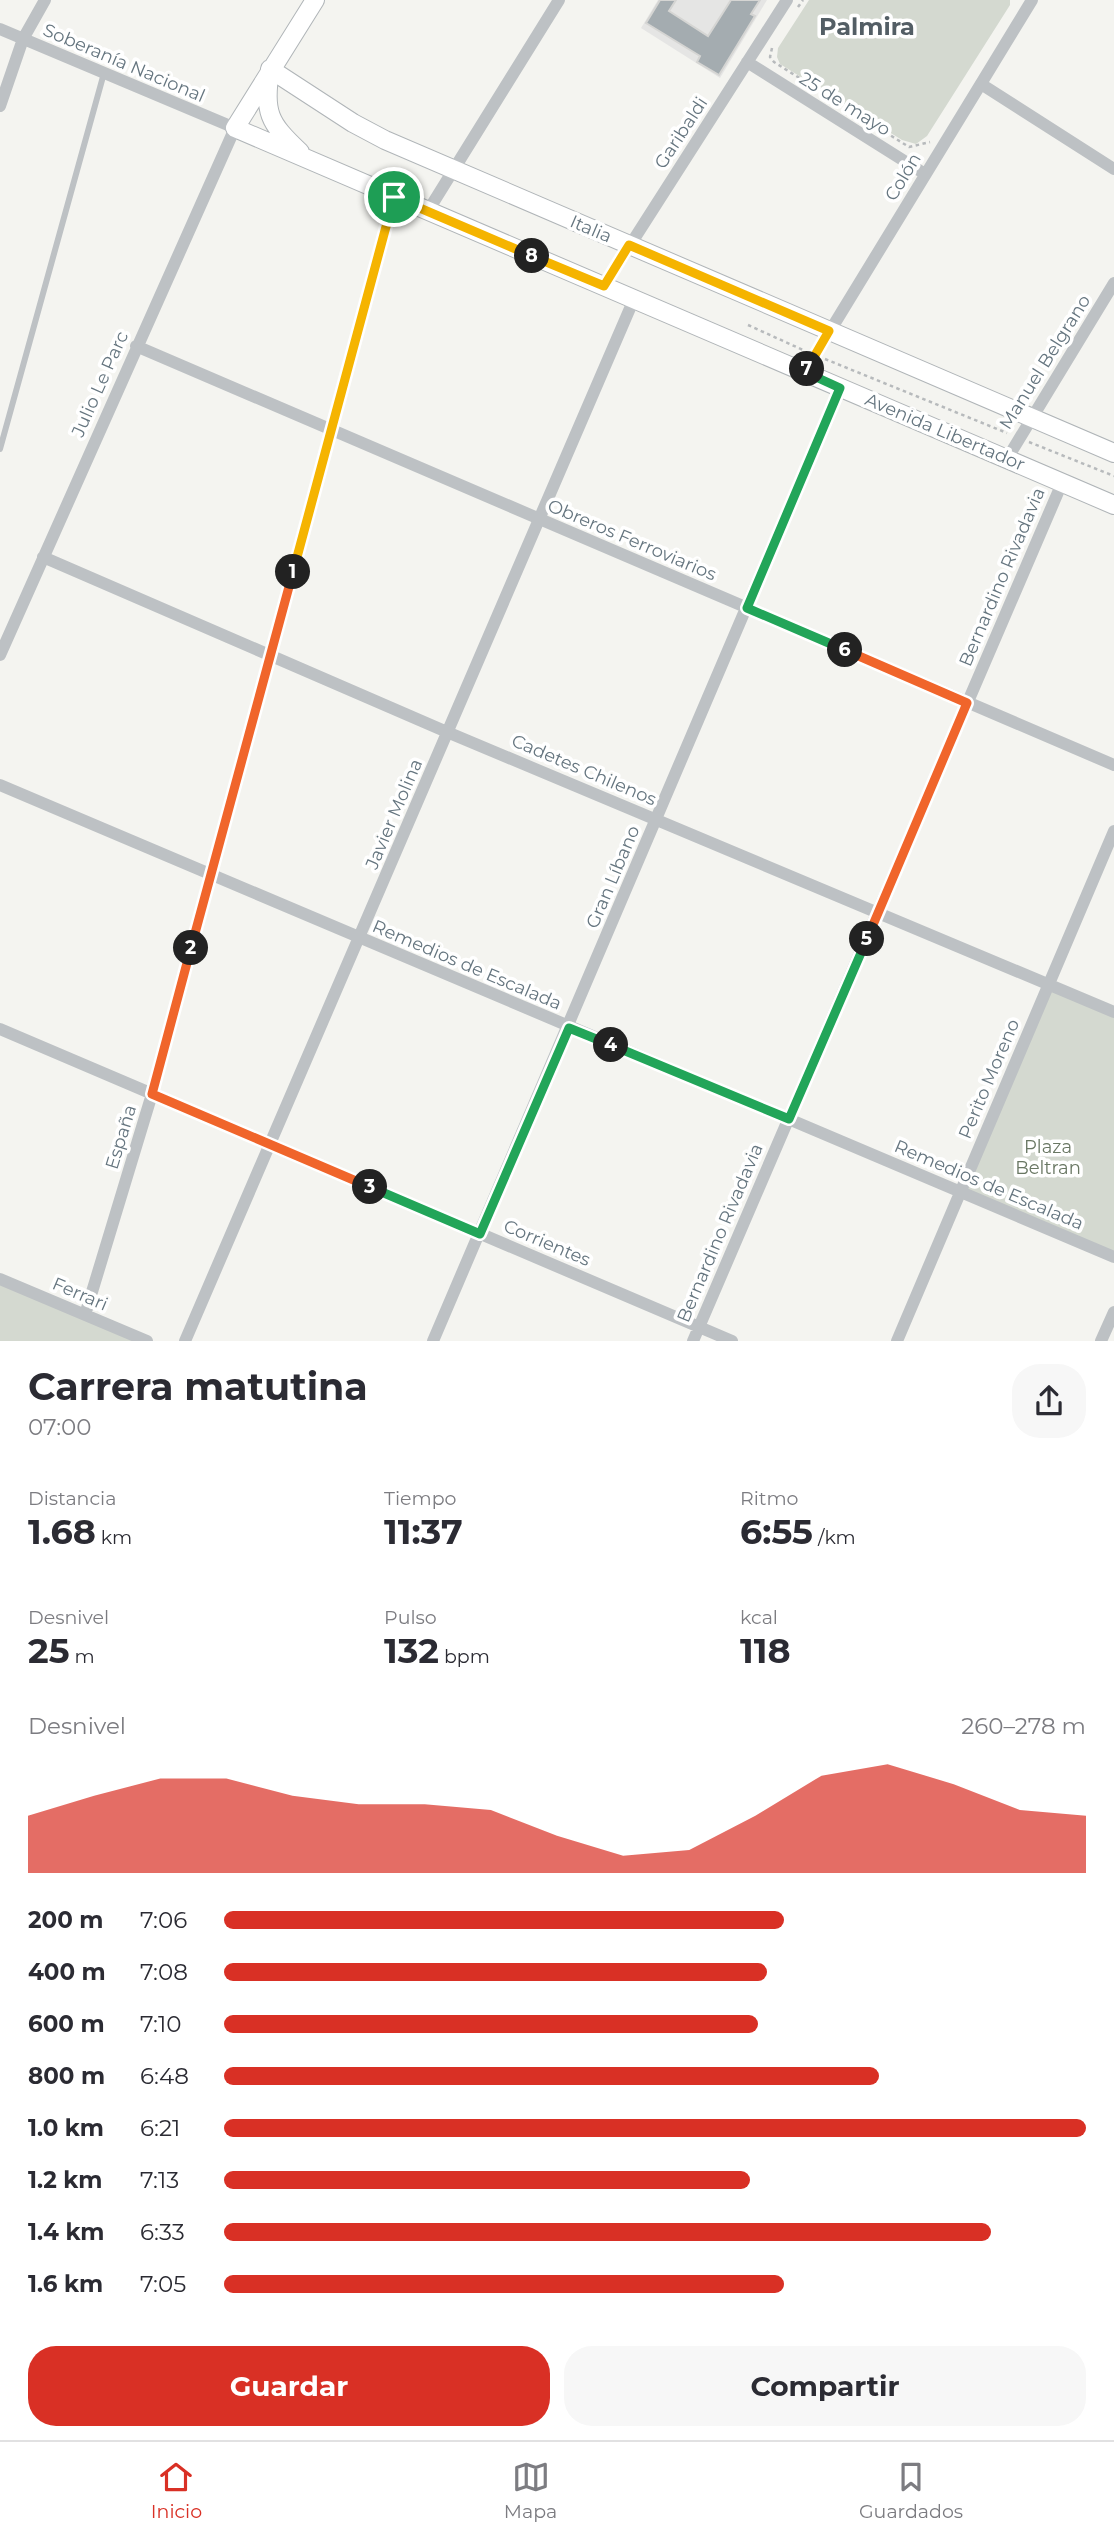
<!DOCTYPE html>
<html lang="es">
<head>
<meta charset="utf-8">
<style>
	body { margin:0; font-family:Montserrat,sans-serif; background:#f7f7f7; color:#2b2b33; height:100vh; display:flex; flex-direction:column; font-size:26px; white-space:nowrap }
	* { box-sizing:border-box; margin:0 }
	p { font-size:23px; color:#7c7c81 }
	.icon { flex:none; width:38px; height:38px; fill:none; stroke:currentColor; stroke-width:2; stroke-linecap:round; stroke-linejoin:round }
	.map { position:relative; height:1341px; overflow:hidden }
	.sheet { display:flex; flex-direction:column; background:#fff; flex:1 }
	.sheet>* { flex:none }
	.pin { position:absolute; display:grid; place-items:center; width:60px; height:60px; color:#fff; margin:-30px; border:4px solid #fff; border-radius:50%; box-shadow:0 2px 7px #0007 }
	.km { position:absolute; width:35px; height:35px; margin:-18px; border-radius:50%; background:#222; color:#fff; font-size:19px; line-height:35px; text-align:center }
	.round { display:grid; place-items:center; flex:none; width:74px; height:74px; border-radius:28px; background:#f7f7f7 }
	.head { display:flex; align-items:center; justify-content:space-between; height:119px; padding:0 28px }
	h1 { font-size:38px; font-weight:700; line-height:52px }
	.stats { display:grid; grid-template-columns:repeat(3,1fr); gap:10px; height:119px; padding:7px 28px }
	.stats div { display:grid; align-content:center }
	.stats b { font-size:35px; font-weight:700 }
	.stats small { font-size:19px; font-weight:400 }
	.stats p { font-size:19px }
	.chart { height:196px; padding:14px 28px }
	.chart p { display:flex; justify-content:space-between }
	.chart svg { width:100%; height:126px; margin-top:7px; fill:#d93025; opacity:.7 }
	.action { display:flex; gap:14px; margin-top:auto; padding:14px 28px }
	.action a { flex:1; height:80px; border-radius:28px; background:#d93025; color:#fff; font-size:28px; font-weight:700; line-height:80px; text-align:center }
	.action a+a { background:#f7f7f7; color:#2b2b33 }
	ul { padding:0 28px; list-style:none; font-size:23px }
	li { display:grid; grid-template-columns:112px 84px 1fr; align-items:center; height:52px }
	li i { height:18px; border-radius:9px; background:#d93025 }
	.tab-bar { display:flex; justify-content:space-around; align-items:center; height:98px; border-top:2px solid #e1e1e2; background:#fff; font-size:19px; color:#7c7c81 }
	.tab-bar a { display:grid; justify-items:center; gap:4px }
	.tab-bar .active { color:#d93025 }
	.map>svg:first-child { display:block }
	.built { fill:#e5e5e4 }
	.green { fill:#d4d9d0 }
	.building { fill:#a4acb0; stroke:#d5d5d3; stroke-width:2 }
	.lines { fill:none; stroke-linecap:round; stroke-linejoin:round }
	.secondary-casing { stroke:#b0b5b8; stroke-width:20 }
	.path { stroke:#b7babc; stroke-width:2.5; stroke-dasharray:3.5 3.5; stroke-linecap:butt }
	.lane { stroke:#bdc1c4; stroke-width:6 }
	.street { stroke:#bdc1c4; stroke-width:12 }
	.secondary { stroke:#fff; stroke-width:18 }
	.split-1-casing { stroke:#fff; stroke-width:14 }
	.split-2-casing { stroke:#fff; stroke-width:14 }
	.split-3-casing { stroke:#fff; stroke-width:14 }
	.split-4-casing { stroke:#fff; stroke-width:14 }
	.split-5-casing { stroke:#fff; stroke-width:14 }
	.split-6-casing { stroke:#fff; stroke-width:14 }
	.split-7-casing { stroke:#fff; stroke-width:14 }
	.split-8-casing { stroke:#fff; stroke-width:14 }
	.split-9-casing { stroke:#fff; stroke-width:14 }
	.split-1 { stroke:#f5b400; stroke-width:9 }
	.split-2 { stroke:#f0652b; stroke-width:9 }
	.split-3 { stroke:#f0652b; stroke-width:9 }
	.split-4 { stroke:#22a559; stroke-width:9 }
	.split-5 { stroke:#22a559; stroke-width:9 }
	.split-6 { stroke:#f0652b; stroke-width:9 }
	.split-7 { stroke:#22a559; stroke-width:9 }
	.split-8 { stroke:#f5b400; stroke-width:9 }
	.split-9 { stroke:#f5b400; stroke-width:9 }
	.labels { text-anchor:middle; stroke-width:7; stroke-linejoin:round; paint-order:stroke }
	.street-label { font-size:18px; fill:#65757f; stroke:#fff }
	.park-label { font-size:18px; fill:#697763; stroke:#fff }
	.district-label { font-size:24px; font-weight:bold; fill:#535e65; stroke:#fff }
</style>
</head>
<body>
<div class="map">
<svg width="1114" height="1341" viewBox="0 0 1114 1341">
	<rect width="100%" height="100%" fill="#f4f4f0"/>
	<path class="built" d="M658 0H767L720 78 641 28Z"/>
	<path class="green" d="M809 0H1010V5L927 136 916 144 902 140 780 64 777 57 778 48Z
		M1048 984 1114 1012V1257L961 1192Z
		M0 1279 147 1341H0Z"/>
	<path class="building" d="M660 0H676L669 11 708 36 731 0H760L751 14 755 16 719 75 697 62 700 56 646 23Z"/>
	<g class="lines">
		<defs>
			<path id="secondary" d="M315 0 235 128 1114 505
				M300 152C268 122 264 113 270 69L353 123 385 140 1114 453"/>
		</defs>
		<use href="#secondary" class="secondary-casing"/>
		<path class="path" d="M798 7 803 0
			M772 48 770 57 774 62 909 147 930 142
			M748 325 803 350
			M825 359 1007 433
			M1029 442 1114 476"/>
		<path class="lane" d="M0 449 104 73"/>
		<path class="street" d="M0 29 235 128 0 655
			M747 62 925 174
			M981 84 1114 169
			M0 106 23 39 45 0
			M428 211 559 0
			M604 286 787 0
			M136 346 1114 765
			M805 372 1032 0
			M1007 459 1114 283
			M43 557 447 732 1114 1012
			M0 785 1114 1257
			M0 1029 732 1341
			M0 1279 147 1341
			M85 1315 152 1094 394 197
			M185 1341 634 299
			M433 1341 840 388
			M693 1341 1062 483
			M897 1341 1114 831
			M1101 1341 1114 1312"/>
		<use href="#secondary" class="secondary"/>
	</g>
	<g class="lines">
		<defs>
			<path id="split-1" d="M293 572 394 197"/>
			<path id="split-2" d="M191 948 293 572"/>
			<path id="split-3" d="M191 948 152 1094 370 1187"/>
			<path id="split-4" d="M370 1187 480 1234 569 1028 611 1045"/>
			<path id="split-5" d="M611 1045 789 1119 867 939"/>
			<path id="split-6" d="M845 650 967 703 867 939"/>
			<path id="split-7" d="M807 369 805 372 840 388 747 608 845 650"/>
			<path id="split-8" d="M532 256 604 286 629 245 829 331 807 369"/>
			<path id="split-9" d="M394 197 532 256"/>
		</defs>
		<use href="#split-1" class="split-1-casing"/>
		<use href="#split-2" class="split-2-casing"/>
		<use href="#split-3" class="split-3-casing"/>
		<use href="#split-4" class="split-4-casing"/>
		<use href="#split-5" class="split-5-casing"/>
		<use href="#split-6" class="split-6-casing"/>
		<use href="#split-7" class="split-7-casing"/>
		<use href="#split-8" class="split-8-casing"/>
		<use href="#split-9" class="split-9-casing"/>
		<use href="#split-1" class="split-1"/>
		<use href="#split-2" class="split-2"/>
		<use href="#split-3" class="split-3"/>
		<use href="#split-4" class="split-4"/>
		<use href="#split-5" class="split-5"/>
		<use href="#split-6" class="split-6"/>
		<use href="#split-7" class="split-7"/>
		<use href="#split-8" class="split-8"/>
		<use href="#split-9" class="split-9"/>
	</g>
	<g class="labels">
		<g class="street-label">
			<text transform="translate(124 63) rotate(23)" y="6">Soberanía Nacional</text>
			<text transform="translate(845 104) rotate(32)" y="6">25 de mayo</text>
			<text transform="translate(681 133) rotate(-57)" y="6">Garibaldi</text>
			<text transform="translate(903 177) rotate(-59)" y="6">Colón</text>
			<text transform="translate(591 229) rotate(23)" y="6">Italia</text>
			<text transform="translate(1045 362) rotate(-58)" y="6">Manuel Belgrano</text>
			<text transform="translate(100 384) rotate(-66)" y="6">Julio Le Parc</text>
			<text transform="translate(945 432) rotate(23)" y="6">Avenida Libertador</text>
			<text transform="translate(632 540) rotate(23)" y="6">Obreros Ferroviarios</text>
			<text transform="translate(1002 577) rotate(-67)" y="6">Bernardino Rivadavia</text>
			<text transform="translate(584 770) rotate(23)" y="6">Cadetes Chilenos</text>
			<text transform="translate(394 814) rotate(-67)" y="6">Javier Molina</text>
			<text transform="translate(613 877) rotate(-67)" y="6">Gran Líbano</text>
			<text transform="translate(467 965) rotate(23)" y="6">Remedios de Escalada</text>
			<text transform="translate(989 1079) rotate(-67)" y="6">Perito Moreno</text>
			<text transform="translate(121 1137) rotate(-73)" y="6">España</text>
			<text transform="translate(989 1185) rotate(23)" y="6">Remedios de Escalada</text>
			<text transform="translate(720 1233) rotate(-67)" y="6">Bernardino Rivadavia</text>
			<text transform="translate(547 1243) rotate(23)" y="6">Corrientes</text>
			<text transform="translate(80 1294) rotate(23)" y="6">Ferrari</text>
		</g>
		<g class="park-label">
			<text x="1048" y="1153">Plaza<tspan x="1048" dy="21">Beltran</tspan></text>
		</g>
		<g class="district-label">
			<text x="867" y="35">Palmira</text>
		</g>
	</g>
</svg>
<div class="pin" style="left:394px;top:197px;background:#1e9e55"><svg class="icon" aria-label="arrive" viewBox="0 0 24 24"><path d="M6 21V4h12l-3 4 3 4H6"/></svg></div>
<b class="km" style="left:293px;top:572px">1</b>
<b class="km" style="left:191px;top:948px">2</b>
<b class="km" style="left:370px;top:1187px">3</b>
<b class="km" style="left:611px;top:1045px">4</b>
<b class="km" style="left:867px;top:939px">5</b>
<b class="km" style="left:845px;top:650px">6</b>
<b class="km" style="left:807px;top:369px">7</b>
<b class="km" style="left:532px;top:256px">8</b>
</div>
<section class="sheet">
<div class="head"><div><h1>Carrera matutina</h1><p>07:00</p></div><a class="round"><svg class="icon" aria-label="share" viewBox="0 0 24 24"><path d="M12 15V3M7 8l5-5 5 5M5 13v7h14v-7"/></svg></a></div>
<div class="stats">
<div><p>Distancia</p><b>1.68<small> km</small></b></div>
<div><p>Tiempo</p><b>11:37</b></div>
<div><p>Ritmo</p><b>6:55<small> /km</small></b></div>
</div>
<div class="stats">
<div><p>Desnivel</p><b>25<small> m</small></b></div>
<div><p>Pulso</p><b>132<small> bpm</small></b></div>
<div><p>kcal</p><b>118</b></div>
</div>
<div class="chart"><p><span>Desnivel</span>260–278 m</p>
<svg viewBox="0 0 160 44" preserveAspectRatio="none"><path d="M0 44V24L10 17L20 11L30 11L40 17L50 20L60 20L70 22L80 31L90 38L100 36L110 24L120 10L130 6L140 13L150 22L160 24V44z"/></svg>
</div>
<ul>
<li><b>200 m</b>7:06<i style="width:65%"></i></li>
<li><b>400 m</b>7:08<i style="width:63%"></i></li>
<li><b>600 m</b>7:10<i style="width:62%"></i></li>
<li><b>800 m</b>6:48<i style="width:76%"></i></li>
<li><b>1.0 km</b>6:21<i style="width:100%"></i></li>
<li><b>1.2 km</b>7:13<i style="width:61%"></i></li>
<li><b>1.4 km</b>6:33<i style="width:89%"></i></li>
<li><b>1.6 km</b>7:05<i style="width:65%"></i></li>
</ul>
<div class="action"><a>Guardar</a><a>Compartir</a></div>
</section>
<nav class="tab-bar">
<a class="active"><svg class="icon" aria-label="home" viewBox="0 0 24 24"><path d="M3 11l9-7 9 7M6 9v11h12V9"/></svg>Inicio</a>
<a><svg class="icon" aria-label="map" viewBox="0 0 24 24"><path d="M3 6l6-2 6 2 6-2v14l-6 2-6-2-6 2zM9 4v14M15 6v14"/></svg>Mapa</a>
<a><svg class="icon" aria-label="saved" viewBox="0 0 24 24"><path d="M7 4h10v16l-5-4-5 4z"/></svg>Guardados</a>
</nav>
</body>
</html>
